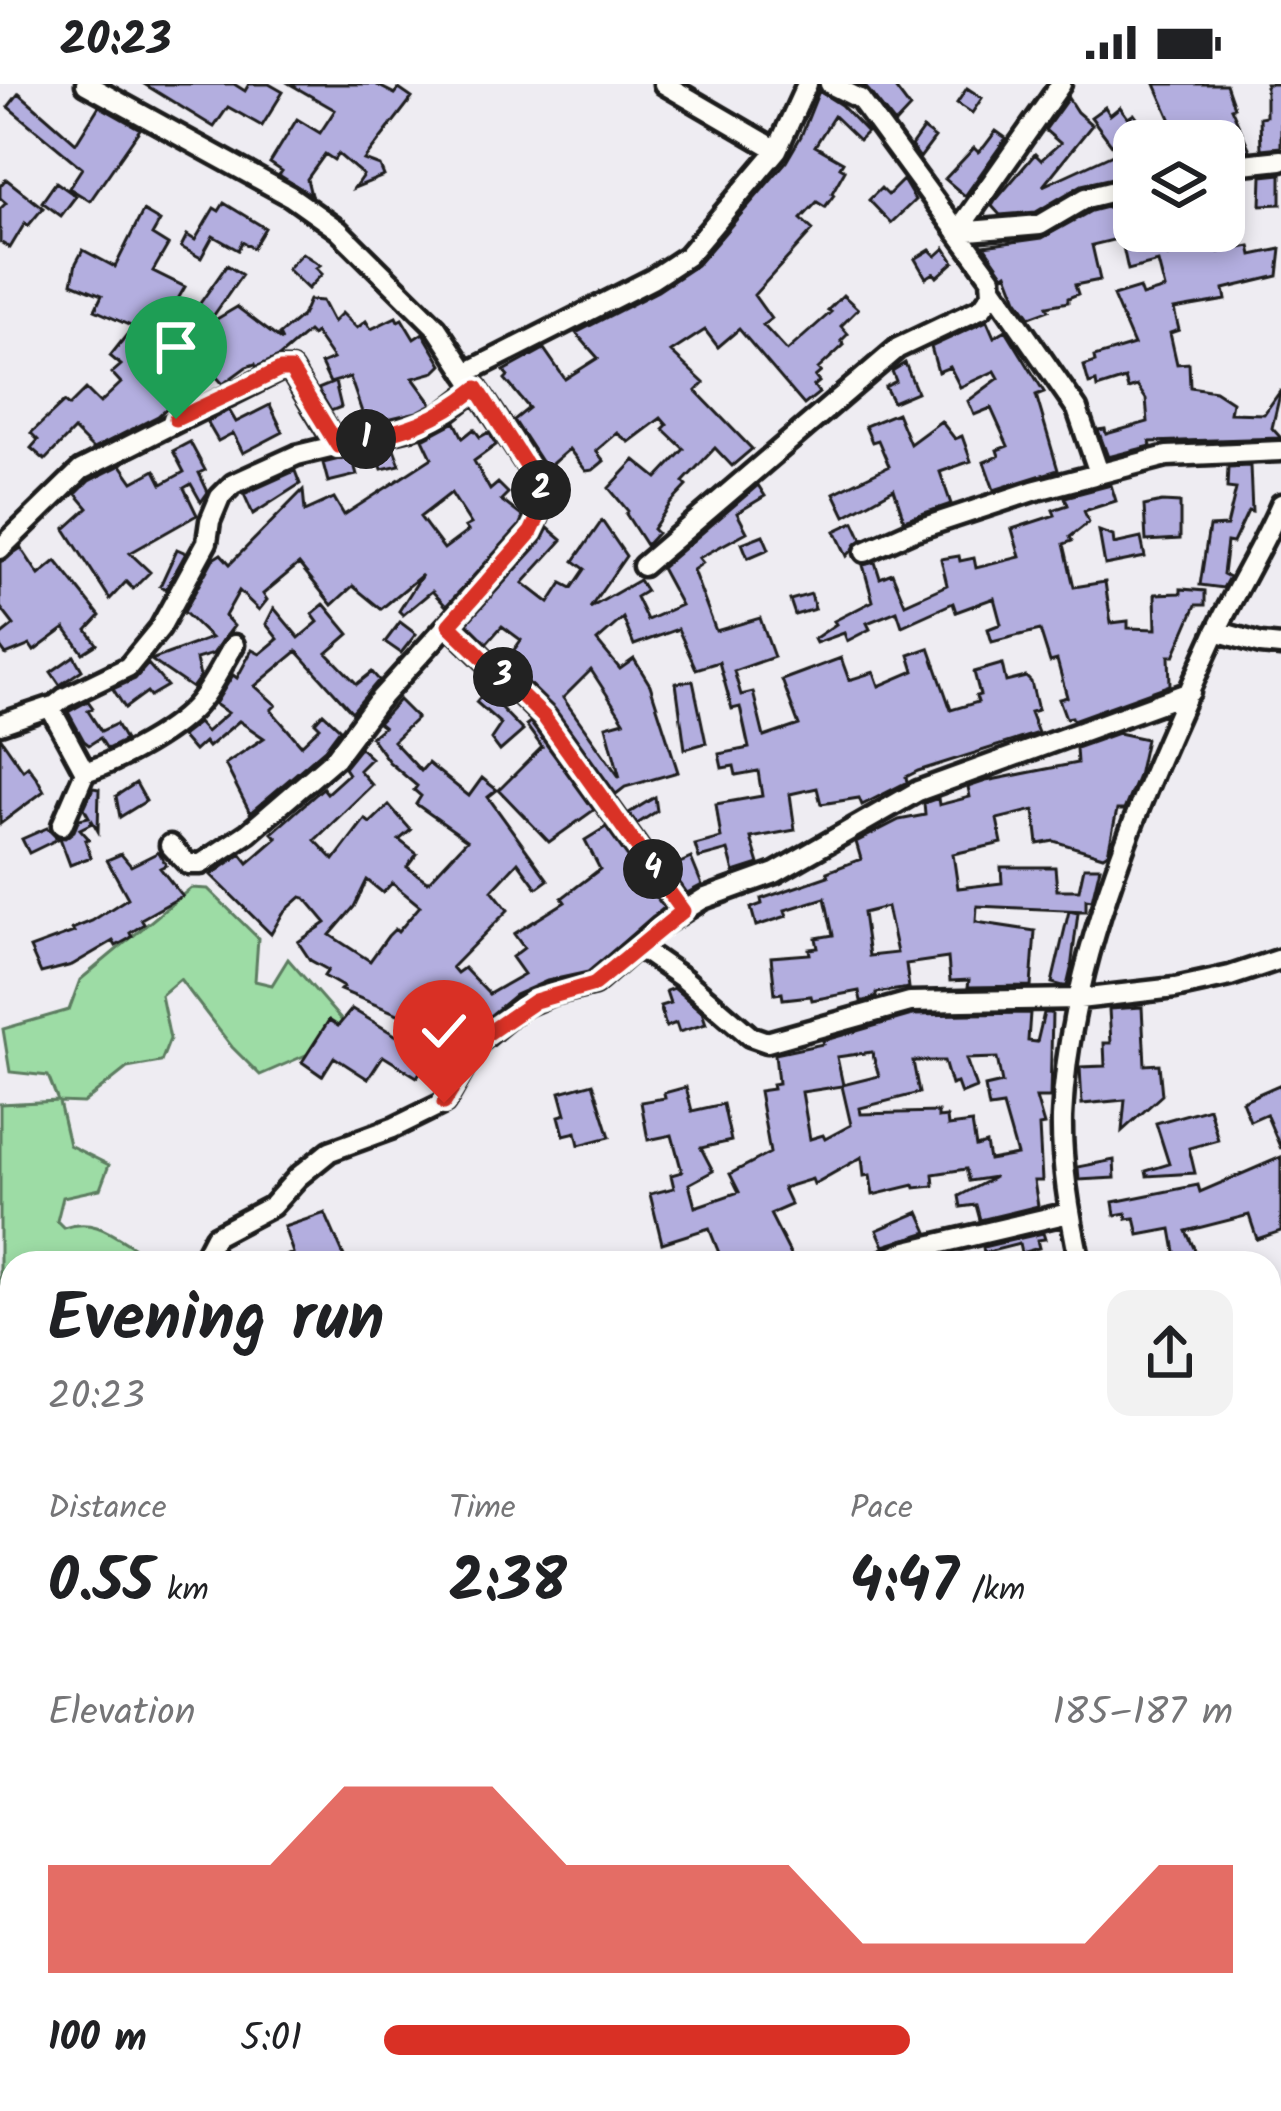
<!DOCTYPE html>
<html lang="en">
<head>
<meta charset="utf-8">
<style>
	body { margin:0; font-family:Kalam,sans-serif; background:#f2f2f2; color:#202124; height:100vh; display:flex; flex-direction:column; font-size:45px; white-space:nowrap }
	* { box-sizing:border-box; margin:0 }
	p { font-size:39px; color:#757577 }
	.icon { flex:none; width:66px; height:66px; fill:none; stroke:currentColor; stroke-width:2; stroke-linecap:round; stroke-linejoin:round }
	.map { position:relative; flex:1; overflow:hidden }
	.drawer { position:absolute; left:0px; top:1167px; width:1281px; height:861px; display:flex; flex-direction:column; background:#fff; border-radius:36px 36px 0 0; box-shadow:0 6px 18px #0003 }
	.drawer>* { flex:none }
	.fabs { position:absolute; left:1113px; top:36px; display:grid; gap:24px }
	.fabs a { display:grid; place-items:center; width:132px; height:132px; border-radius:24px; background:#fff; box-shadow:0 6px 18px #0003; font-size:60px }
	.pin { position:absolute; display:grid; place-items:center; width:102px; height:102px; color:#fff; margin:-123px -51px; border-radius:50% 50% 50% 0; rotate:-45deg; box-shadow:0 0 12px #0007 }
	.pin .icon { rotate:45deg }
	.km { position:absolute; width:60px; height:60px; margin:-30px; border-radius:50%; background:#222; color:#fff; font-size:33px; line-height:60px; text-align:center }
	.round { display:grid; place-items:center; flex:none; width:126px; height:126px; border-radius:24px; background:#f2f2f2 }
	.overview { display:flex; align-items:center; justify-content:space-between; height:204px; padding:0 48px }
	h1 { font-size:66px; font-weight:800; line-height:90px }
	.stats { display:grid; grid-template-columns:repeat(3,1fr); gap:18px; height:204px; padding:12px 48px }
	.stats div { display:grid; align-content:center }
	.stats b { font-size:60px; font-weight:800 }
	.stats small { font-size:33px; font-weight:400 }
	.stats p { font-size:33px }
	.chart { height:336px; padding:24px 48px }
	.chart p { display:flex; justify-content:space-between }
	.chart svg { width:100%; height:216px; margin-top:12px; fill:#d93025; opacity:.7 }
	ul { padding:0 48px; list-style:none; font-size:39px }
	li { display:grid; grid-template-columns:192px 144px 1fr; align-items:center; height:90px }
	li i { height:30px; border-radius:15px; background:#d93025 }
	.status { display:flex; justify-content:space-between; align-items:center; height:84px; padding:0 60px; background:#fff; direction:ltr }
	.status svg { height:33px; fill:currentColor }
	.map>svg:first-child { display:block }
	.green { fill:#9ddca5; stroke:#5c7c60; stroke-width:3 }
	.building { fill:#b3aedf; stroke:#1c1c1c; stroke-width:3; fill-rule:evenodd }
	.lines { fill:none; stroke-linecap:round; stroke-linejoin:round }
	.street-casing { stroke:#1c1c1c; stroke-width:27 }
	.street { stroke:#fdfcf7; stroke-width:18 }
	.route-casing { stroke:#fff; stroke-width:24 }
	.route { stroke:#d93025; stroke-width:15 }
</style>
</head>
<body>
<div class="status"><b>20:23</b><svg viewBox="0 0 49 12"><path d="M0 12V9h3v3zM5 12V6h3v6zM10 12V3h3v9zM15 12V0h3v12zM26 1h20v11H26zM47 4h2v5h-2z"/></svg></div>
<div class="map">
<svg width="1281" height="2027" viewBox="0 0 1281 2027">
	<rect width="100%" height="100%" fill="#eeecf2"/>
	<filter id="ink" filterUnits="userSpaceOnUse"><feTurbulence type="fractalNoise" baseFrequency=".00833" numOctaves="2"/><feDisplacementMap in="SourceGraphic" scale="24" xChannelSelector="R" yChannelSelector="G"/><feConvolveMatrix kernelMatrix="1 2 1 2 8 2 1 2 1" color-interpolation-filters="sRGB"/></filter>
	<g filter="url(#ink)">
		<path class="green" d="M191 804 208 805 258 854 255 897 272 901 288 875 343 938 340 956 260 991 232 963 180 895 161 911 170 955 161 978 127 984 83 1019 59 1018 69 1061 109 1081 100 1105 63 1113 57 1137 64 1144C92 1134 109 1148 133 1163L127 1179H12V1198L0 1200V1020L58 1017 48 992 10 988 3 945 69 926 80 896Z
			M12 1891V1965L0 1961V1898Z"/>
		<path class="building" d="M144 0H234L245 7 249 0H269L283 8 262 42 228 23 214 43Z
			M290 0H375L395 10 399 5 412 14 364 76 380 82 384 92 354 104 363 91 338 70 334 76 325 70 307 95 311 111 279 91 282 87 270 79 297 35 320 49 335 26Z
			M863 0H892L910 24 895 40Z
			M1155 0H1226L1234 23 1231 24 1250 66 1233 68 1226 45 1201 57H1180Z
			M1266 0H1281V63L1261 65 1260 33 1266 32Z
			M967 4 982 14 972 29 957 19Z
			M819 7 841 21 867 48 859 56 834 32 815 62 843 78 840 83 845 86 832 109 834 111 825 123 817 118 801 135 813 146 754 211 771 235 763 241 787 267 831 228 828 226 843 211 858 225 841 242 848 250 841 257 844 261 818 285 821 288 815 293 819 298 814 302 819 309 804 321 739 245 718 263 705 246 671 268 704 299 696 307 752 365 732 382 715 364 683 398 687 402 670 420 653 445 657 449 646 461 626 430 628 427 609 404 635 376 657 394 684 365 663 345 667 341 661 334 629 358 617 349 596 367 604 377 593 386 586 387 569 365 546 385 514 336 529 324 505 295 508 292 504 287 544 265 565 295 598 274 576 249 658 207 697 181 786 78 801 52Z
			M19 9 76 59 99 22 140 45 90 117 69 104 82 84 8 23Z
			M1068 14 1077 28 1092 41 1043 102 1117 68 1091 33 1105 23 1110 31 1120 23 1128 34 1134 30 1154 57H1134V89L1082 101 1036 128 1000 131 992 122 995 117 1035 70 1041 76 1060 59 1045 46Z
			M923 45 935 54 920 74 911 62Z
			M996 47 1006 54 965 112 945 95 974 64 978 68 984 63Z
			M1281 90V120L1261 121 1262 92Z
			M6 95 43 124 28 142 25 139 10 164 0 158V125L6 119 0 114V102Z
			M903 96 915 116 891 139 869 116 881 104 888 111Z
			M56 98 76 112 61 132 42 118Z
			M1134 116V147H1164L1168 172 1218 162 1219 168 1250 162 1252 171 1281 165 1278 192 1224 205 1226 216 1174 225 1179 246 1170 249 1177 280 1189 279 1190 303 1215 307 1232 318 1230 329 1264 330 1281 306 1272 344 1281 354 1150 358 1151 362 1108 373 1098 346 1105 345 1106 350 1148 338 1146 315 1137 302 1128 305 1125 295 1097 304 1096 298 1089 300 1084 282 1095 278 1094 273 1134 261 1113 212 1139 204 1142 212 1165 205 1158 178 1128 186 1121 154 1092 161 1100 196 1075 201 1078 210 1068 214V218L1047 222 1049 226 1030 233 1017 215 1007 189 1004 191 984 162 1042 154 1091 127Z
			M224 119 265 144 253 164 242 158 238 166 213 152 201 174 181 163 187 151 195 156 214 124 219 127Z
			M143 127 160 137 152 151 168 161 153 187 185 203 161 244 150 239 137 259 185 310 187 318 170 326 168 323 158 332 93 365 74 346 45 376 31 364 38 356 31 349 64 318 69 322 86 305 100 319 121 299 112 289 121 281 110 272 133 243 95 226 102 211 72 199 76 179 83 166 115 183Z
			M945 164 954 178 937 193 934 189 926 194 915 175 930 166 936 172Z
			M302 169 320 181 316 184 322 190 308 205 287 185Z
			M227 181 242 191 209 238 196 225Z
			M309 216 322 217 333 238 342 229 357 244 366 237 371 245 396 233 398 237 402 235 414 255 423 249 442 281 435 288 413 294 432 320 417 328 366 340 350 293 330 299 321 280 333 275 315 249 312 252 308 248 279 273 256 283 255 280 246 283 223 300 213 289 216 286 206 265 222 252 210 239 237 223 282 257 279 251 302 232Z
			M987 237 994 253 1006 246 1044 308 1036 311 1058 386 994 406 984 378 999 372 997 366 1008 362 991 324 974 331 968 317 999 294 995 287 960 303 950 283 938 288 931 263Z
			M905 279 917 308 893 318 885 303 896 297 892 287Z
			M335 298 341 323 331 327 318 305Z
			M270 321 283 348 243 369 233 349 218 357 207 338 229 326 236 338Z
			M897 329 910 360 941 337 955 355 962 352 971 377 940 388 951 420 904 436 894 405 845 432 834 409 889 382 878 356 872 358 865 342Z
			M455 338 463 354 474 345 480 353 489 348 496 361 474 377 490 406 498 399 508 409 501 416 523 433 519 442 446 522 432 507 403 531 399 527 422 491 381 525 353 502 332 521 299 480 263 510 267 516 259 526 239 507 225 532 234 542 213 570 196 575 200 593 192 604 151 576 211 554 184 528 213 475 221 470 230 480 303 406 305 427 334 414 344 431 432 374 423 355ZM451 409 471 440 465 443 468 447 444 465 420 433Z
			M190 358 205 386 199 389 208 408 201 418 191 400 184 404 197 431 130 469 150 488 133 505 126 498 110 515 65 445 88 424 76 410 89 397 121 381 133 398 155 386 162 400 184 388 173 367Z
			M393 362 400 381 382 385 375 366Z
			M352 372 357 391 328 398 323 379Z
			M1250 382 1252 428 1248 427 1233 459 1227 458 1223 490 1229 493 1223 504 1200 501 1209 443 1227 442 1236 405 1227 404 1228 383Z
			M295 387 300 400 253 430 244 410Z
			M758 401 765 412 737 429 747 448 699 474 703 479 693 486 716 547 760 534 774 573 734 587 741 611 753 608 764 653 799 641 782 596 841 574 849 596 874 588 879 602 914 587 909 571 929 564 951 626 978 618 976 612 980 611 974 588 1002 580 1006 598 1026 593 1031 598 1038 626 1030 628 1038 649 918 687 906 693 907 698 862 721 859 714 821 720 817 704 790 710 795 746 751 754 759 780 734 788 728 766 699 774 695 761 721 754 716 720 762 712 758 687 736 691 734 682 722 684 719 670 749 664 740 623 732 625 719 578 696 585 678 545 634 561 623 534 597 557 620 585 634 575 650 601 678 688 625 703 616 710 555 625 506 577 521 556 502 542 487 559 467 539 541 458 548 444 562 456 523 499 549 519 562 499 572 504 585 485 574 477 602 437 626 472 590 524 639 496 646 507 636 513 647 536 681 521 661 484ZM591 586 624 637 606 642 620 694 563 614Z
			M1111 401 1116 417 1084 427 1089 438 1070 453 1072 457 1064 460 1074 503 1105 498 1111 539 1128 537V544L1156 545 1155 510 1181 509V505L1205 507V521H1196L1174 572H1169L1170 601 1073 636 1072 633 1066 634 1059 615 1067 613 1057 576 1050 578 1040 546 992 558 988 545 1001 540 994 514 956 528 953 519 902 542 897 527 867 539 870 545 847 557 844 549 816 559 814 555 836 540 834 537 873 517 863 481 875 478 880 494 892 489 905 520 947 501 941 475 959 472 960 477 974 474 976 484 1020 473 1012 445 1055 431 1053 426 1068 421 1065 413Z
			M1162 418 1180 419V455L1146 457 1144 422Z
			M854 438 862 455 847 472 835 447Z
			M1099 447 1113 452 1114 460 1141 454 1145 473 1105 481Z
			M763 451 769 465 748 474 742 459Z
			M21 464 39 491 56 477 100 532 87 546 97 560 83 569 65 544 34 567 30 561 6 571 0 563V552L14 541 0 523V478Z
			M177 465 186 469 166 505 160 502Z
			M811 510 815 525 795 531 790 516Z
			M324 520 349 550 327 569 357 600 372 588 379 596 352 628 297 567 255 602 276 621 271 626 301 661 320 643 315 638 323 629 340 645 325 665 250 729 225 680 264 654 239 637 208 663 204 658 194 667 181 652 198 639 206 648 228 629 215 620 233 591 237 594 252 566 260 570 278 555 266 540 274 524 299 554 318 538 312 530Z
			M400 538 416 550 401 569 385 558Z
			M74 572 82 586 60 601 51 588Z
			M148 580 167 602 150 612 147 608 125 624 113 605 135 595Z
			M693 597 706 659 685 665 676 599Z
			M491 601 505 614 498 621 523 647 500 667 491 655 501 640 476 618Z
			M399 616 417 634 393 657 421 687 428 679 469 712 482 694 497 706 488 713 548 796 537 804 518 778 492 806 508 826 452 883 457 889 464 884 489 910 524 890 512 873 524 864 514 850 565 818 562 814 600 785 585 756 606 743 664 824 588 888 547 897 515 911 468 950 457 937 449 957 437 952 439 947 340 906 343 903 324 892 328 886 310 876 298 858 326 839 305 814 301 813 283 829 271 850 211 791 241 770 248 779 277 754 272 749 323 704 327 709 348 690 344 684 360 664 371 674 359 686 372 701 315 756 334 776 365 735 370 739 389 721 411 746 399 756 417 770 407 783 428 798 467 756 416 720 421 712 414 706 417 702 389 678 371 653 383 643 378 639ZM367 796 383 809 392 799 420 822 398 848 395 845 388 852 370 877 330 851 354 823Z
			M88 617 93 624 88 627 101 647 116 640 125 656 107 665 100 654 89 661 84 657 68 628Z
			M530 638 594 726 549 758 499 706 542 663 526 641Z
			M1118 649 1146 655 1138 692 1124 726H1117L1108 769 1103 772 1054 757 1038 760 1034 726 997 735 1002 759 953 770 958 804 1002 799 1001 783H1055L1057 806H1079L1084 783H1100L1092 816 1086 815V827L977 822 976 838 1035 847 1031 902 968 903 969 896 950 897 948 874 906 880 909 904 876 909V913L865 917H861L859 907 812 916 811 912 783 915 782 909 775 910 771 873 810 870 809 865 818 864 816 854 833 851 825 814 785 826 787 832 756 842 751 824 762 820 761 815 828 792 827 788 861 775 856 758 899 736 925 731 924 719 938 714 939 721 970 713 968 703 986 697 1077 679 1076 664ZM887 823 897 869 869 872 863 829Z
			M0 653 23 686 28 682 37 694 44 707 0 740Z
			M136 699 146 717 120 733 116 712Z
			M93 704 99 705 98 747 91 735 92 739 80 745 89 755 85 756 91 773 70 781 60 754 29 769 22 755 47 744 56 753 65 754 74 747 79 735 89 733 84 724Z
			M655 713 657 727 637 740 629 729Z
			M159 768 166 781 160 784 182 812 141 835 144 840 130 849 132 853 116 862 113 857 72 881 41 889 30 864 74 848 72 845 92 837 128 814 107 776 121 770 131 782Z
			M691 774 702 801 687 809 669 784Z
			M1069 827 1078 829 1071 885 1067 902H1063L1052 899Z
			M674 904 702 928 706 940 679 948 676 939 666 943 660 922 670 919 666 907Z
			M1142 923 1145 981 1159 980 1162 1011 1122 1047 1125 1016 1082 1020 1080 983 1105 982 1104 959H1111L1109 925Z
			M352 925 430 972 417 993 383 972 368 995 334 973 322 992 302 978 329 936 338 942Z
			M1030 929 1028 957 1037 958 1044 929H1052L1050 1014H1036L1044 1041 1039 1042 1042 1097H1034L1038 1122 980 1136 976 1121 961 1123 959 1112 995 1093 969 1097 966 1085 933 1090 934 1102 915 1104 914 1101 873 1111 870 1091 864 1092 862 1073 814 1100 812 1095 783 1104 791 1121 770 1130 795 1179H723L709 1144 662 1159 650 1110 674 1104 671 1091 682 1088 672 1051 648 1056 641 1018 665 1014 664 1009 686 1003 692 1027 723 1020 731 1057 701 1064 713 1087 689 1100 695 1123 739 1108 730 1090 770 1069 759 1007 773 1005 772 1000 778 999 775 970 823 960 822 957 912 931ZM872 968 879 992 843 1001 837 973ZM997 974 1002 999 985 1003 989 1024 1003 1022 1017 1071 989 1076 986 1060 976 1063 972 1039 948 1042 947 1033 938 1034V1028L861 1030 860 1024 919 1009 913 977H944L951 1001 957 999 961 1010 976 1004 966 975ZM842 1002 851 1041 825 1055 823 1051 810 1055 802 1008Z
			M593 999 610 1053 579 1061 576 1048 564 1051 559 1032 566 1030 560 1008Z
			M1281 1000V1065L1266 1030 1250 1037 1242 1017Z
			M1209 1024 1218 1056 1189 1064 1195 1089 1147 1092 1146 1087 1169 1080 1156 1039Z
			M1281 1073V1147L1257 1155 1249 1131 1186 1147 1201 1179H1177L1171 1145 1139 1151 1135 1134 1127 1135 1126 1129 1115 1131 1113 1118 1198 1101 1200 1108Z
			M1114 1076 1115 1094 1079 1096 1078 1083Z
			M919 1128 928 1148 884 1162 877 1146Z
			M325 1129 347 1179H270L293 1169 284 1143Z
			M1043 1149 1045 1155 1037 1156 1039 1164 1021 1169 1019 1160 984 1169 983 1163Z"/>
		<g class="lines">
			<defs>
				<path id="street" d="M86 0 290 112 338 146 436 243 535 393 544 417 531 449 377 618 335 674 248 749 201 780H188L170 761
					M664 0 777 66
					M1224 82 1281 76
					M957 148 1040 141 1086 114 1134 102
					M957 148 1061 0
					M993 204 1077 325 1099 389
					M466 289 652 195 687 172 777 66 807 0
					M0 465 81 386 280 286H291L337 362
					M865 468 912 447 1033 407 1167 372 1281 367
					M643 482 898 264 982 224 992 210 991 194 860 15 830 0
					M449 541 544 633 683 827
					M1216 547 1261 560 1281 562
					M0 640 53 622
					M85 688C119 677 177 646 199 618 213 601 223 579 234 561
					M62 741 85 688 51 625 64 614 128 583 160 544 207 458 210 437 220 413 233 400 297 371 422 341 446 328 477 304
					M637 862 684 895 750 952 767 958 910 918 1079 915 1175 904 1230 892 1281 875
					M205 1179 203 1175 215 1152 272 1122 298 1093 330 1067 393 1044 444 1019 478 959 521 923 552 910 594 900 660 842 703 815 775 789 918 707 1190 608
					M879 1179 907 1167 1069 1129
					M1080 1179C1070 1133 1061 1082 1062 1034 1068 871 1148 697 1215 550 1235 506 1262 464 1281 420
					M1269 1701 1281 1720
					M1269 1883 1281 1881
					M1269 1958 1281 1952
					M802 2016V2027
					M81 2027 98 2016
					M392 2027 404 2016"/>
			</defs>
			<use href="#street" class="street-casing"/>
			<use href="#street" class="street"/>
		</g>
	</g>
	<g class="lines" filter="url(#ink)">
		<defs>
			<path id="route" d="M176 335 280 286H291L338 362C397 347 428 344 477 304L540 403 544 421 531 448 449 541 544 633 683 827 594 900 535 917 484 952 444 1019"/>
		</defs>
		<use href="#route" class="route-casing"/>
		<use href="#route" class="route"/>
	</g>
</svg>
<div class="fabs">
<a><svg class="icon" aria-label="layers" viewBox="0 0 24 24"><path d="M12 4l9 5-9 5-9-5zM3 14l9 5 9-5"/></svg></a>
</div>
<div class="pin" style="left:176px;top:335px;background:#1e9e55"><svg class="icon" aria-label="arrive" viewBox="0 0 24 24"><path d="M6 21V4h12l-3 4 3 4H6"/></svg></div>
<div class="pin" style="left:444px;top:1019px;background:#d93025"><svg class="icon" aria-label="check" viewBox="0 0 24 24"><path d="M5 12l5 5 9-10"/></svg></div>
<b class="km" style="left:366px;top:355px">1</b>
<b class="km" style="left:541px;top:406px">2</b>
<b class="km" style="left:503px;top:593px">3</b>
<b class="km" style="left:653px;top:785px">4</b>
<section class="drawer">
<div class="overview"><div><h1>Evening run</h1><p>20:23</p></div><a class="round"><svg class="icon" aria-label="share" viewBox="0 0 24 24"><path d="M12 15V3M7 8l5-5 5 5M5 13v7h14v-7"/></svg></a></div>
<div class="stats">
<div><p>Distance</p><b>0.55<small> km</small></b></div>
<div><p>Time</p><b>2:38</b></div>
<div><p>Pace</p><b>4:47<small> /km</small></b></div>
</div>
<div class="chart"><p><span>Elevation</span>185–187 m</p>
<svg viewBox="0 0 160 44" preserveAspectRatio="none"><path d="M0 44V22L10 22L20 22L30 22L40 6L50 6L60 6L70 22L80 22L90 22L100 22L110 38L120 38L130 38L140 38L150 22L160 22V44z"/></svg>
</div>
<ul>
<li><b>100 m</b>5:01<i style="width:62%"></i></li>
</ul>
</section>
</div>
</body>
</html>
